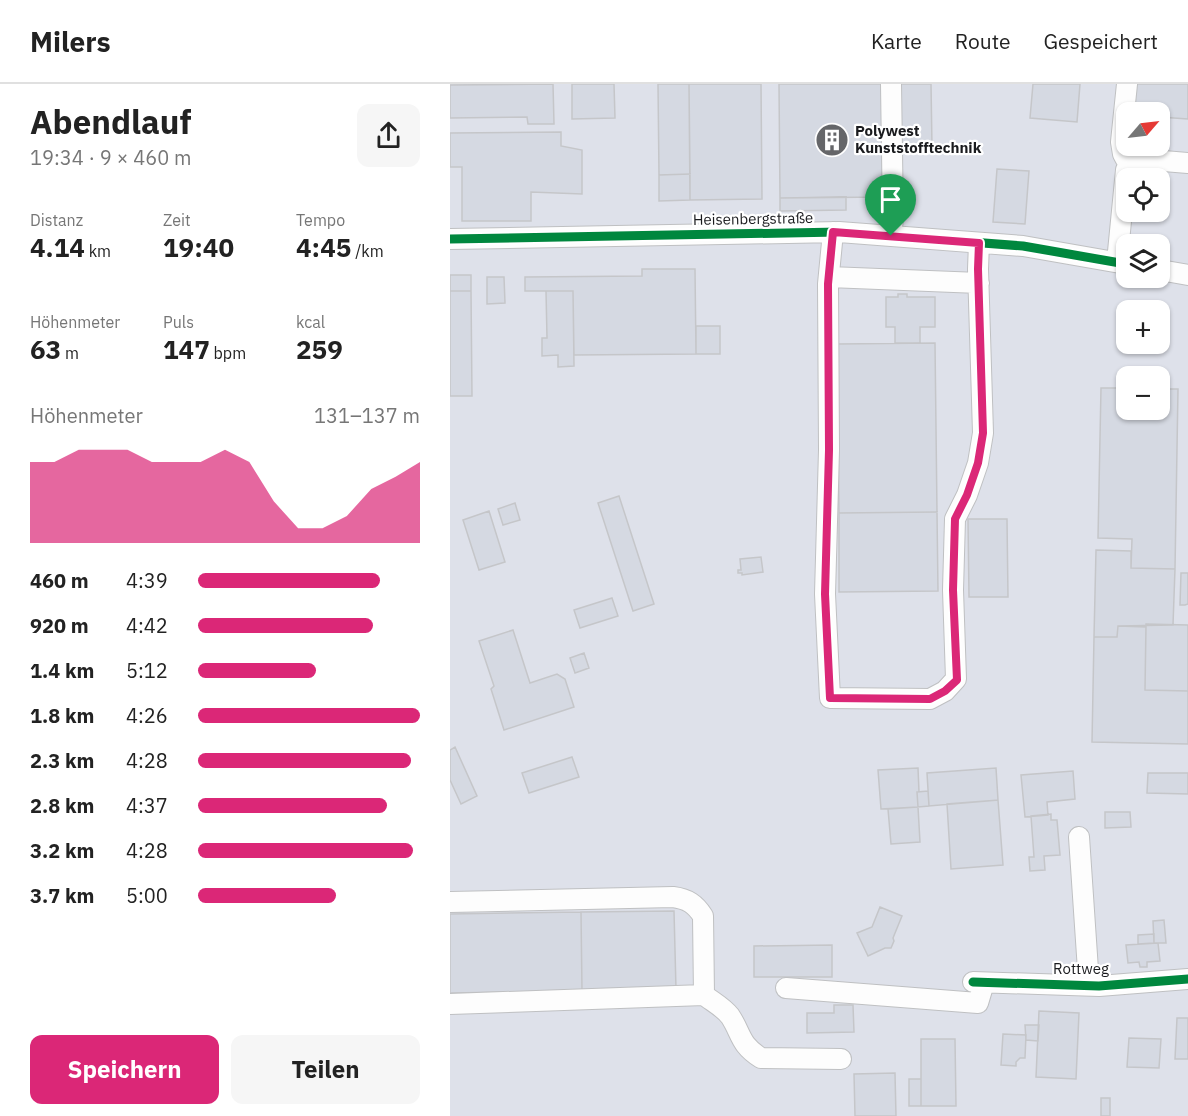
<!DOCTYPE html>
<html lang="de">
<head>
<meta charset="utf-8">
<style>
	body { margin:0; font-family:"IBM Plex Sans",sans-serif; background:#f6f6f6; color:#222; height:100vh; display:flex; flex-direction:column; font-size:22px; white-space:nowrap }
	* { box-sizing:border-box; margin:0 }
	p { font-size:20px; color:#767676 }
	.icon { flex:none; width:33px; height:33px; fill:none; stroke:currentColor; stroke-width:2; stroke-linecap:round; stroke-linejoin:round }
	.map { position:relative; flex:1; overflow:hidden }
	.side { display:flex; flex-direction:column; background:#fff; width:450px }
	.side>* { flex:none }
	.needle { width:39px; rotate:62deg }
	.controls { position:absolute; left:666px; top:18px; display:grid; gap:12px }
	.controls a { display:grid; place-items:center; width:54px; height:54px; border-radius:12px; background:#fff; box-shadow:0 2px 4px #0004; font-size:30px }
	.pin { position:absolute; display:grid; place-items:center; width:51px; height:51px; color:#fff; margin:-62px -26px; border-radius:50% 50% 50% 0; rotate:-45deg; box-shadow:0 0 6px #0007 }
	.pin .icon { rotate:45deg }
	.round { display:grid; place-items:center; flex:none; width:63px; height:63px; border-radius:12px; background:#f6f6f6 }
	.overview { display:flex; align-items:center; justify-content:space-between; height:102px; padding:0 30px }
	h1 { font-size:33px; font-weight:700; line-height:45px }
	.metrics { display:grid; grid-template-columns:repeat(3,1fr); gap:9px; height:102px; padding:6px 30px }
	.metrics div { display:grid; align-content:center }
	.metrics b { font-size:26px; font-weight:700 }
	.metrics small { font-size:16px; font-weight:400 }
	.metrics p { font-size:16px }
	.chart { height:168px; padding:12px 30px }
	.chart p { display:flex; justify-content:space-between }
	.chart svg { width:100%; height:108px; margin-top:6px; fill:#db2777; opacity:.7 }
	.button { display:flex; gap:12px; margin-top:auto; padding:12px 30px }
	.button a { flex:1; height:69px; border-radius:12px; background:#db2777; color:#fff; font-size:24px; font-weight:700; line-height:69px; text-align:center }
	.button a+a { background:#f6f6f6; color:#222 }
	ul { padding:0 30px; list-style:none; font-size:20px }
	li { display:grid; grid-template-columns:96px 72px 1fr; align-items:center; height:45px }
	li i { height:15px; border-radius:8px; background:#db2777 }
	header { display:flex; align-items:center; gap:36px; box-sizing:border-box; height:84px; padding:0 30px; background:#fff; border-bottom:2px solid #e0e0e0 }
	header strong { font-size:28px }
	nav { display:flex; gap:33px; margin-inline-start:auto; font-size:21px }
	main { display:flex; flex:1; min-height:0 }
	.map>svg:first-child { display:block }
	.built { fill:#dee1ea; fill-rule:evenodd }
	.building { fill:#d5d9e2; stroke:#c5c6c9; stroke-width:1.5 }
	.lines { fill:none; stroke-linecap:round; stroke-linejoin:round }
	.minor-casing { stroke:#bfc0c2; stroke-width:22 }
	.minor { stroke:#fdfdfd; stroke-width:20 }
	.cycleway-casing { stroke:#fff; stroke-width:13 }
	.cycleway { stroke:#00873e; stroke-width:9 }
	.route-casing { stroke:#fff; stroke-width:12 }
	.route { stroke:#db2777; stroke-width:8 }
	.labels { text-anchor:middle; stroke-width:4.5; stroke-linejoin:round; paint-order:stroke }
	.poi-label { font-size:15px; font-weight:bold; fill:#1a1b1e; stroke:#fff; text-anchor:start }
	.street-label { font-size:15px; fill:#1a1b1e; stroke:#fff }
</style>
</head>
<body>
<header>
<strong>Milers</strong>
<nav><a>Karte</a><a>Route</a><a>Gespeichert</a></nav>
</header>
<main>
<section class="side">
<div class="overview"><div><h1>Abendlauf</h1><p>19:34 · 9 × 460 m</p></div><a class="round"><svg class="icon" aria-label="share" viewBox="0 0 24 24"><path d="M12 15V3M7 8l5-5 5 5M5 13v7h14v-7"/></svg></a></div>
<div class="metrics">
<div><p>Distanz</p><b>4.14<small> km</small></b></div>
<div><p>Zeit</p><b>19:40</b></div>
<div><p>Tempo</p><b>4:45<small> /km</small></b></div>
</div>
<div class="metrics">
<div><p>Höhenmeter</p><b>63<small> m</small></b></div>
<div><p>Puls</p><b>147<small> bpm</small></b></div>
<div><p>kcal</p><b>259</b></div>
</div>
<div class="chart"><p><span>Höhenmeter</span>131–137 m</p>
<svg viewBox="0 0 160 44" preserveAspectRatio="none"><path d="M0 44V11L10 11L20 6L30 6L40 6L50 11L60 11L70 11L80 6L90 11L100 27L110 38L120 38L130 33L140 22L150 17L160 11V44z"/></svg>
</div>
<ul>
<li><b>460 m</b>4:39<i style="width:82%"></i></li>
<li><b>920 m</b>4:42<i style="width:79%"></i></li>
<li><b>1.4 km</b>5:12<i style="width:53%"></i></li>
<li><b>1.8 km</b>4:26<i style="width:100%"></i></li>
<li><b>2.3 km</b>4:28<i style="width:96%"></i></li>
<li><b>2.8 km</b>4:37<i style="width:85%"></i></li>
<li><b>3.2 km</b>4:28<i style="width:97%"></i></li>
<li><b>3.7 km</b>5:00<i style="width:62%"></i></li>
</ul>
<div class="button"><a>Speichern</a><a>Teilen</a></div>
</section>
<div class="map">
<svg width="738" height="1032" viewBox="0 0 738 1032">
	<rect width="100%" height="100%" fill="#eff0f4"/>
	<path class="built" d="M0 0H738V1032H0ZM676 28H710V62H676ZM676 94H710V128H676ZM676 160H710V194H676ZM676 226H710V260H676ZM676 292H710V326H676Z"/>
	<path class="building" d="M103 0 104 40H78L77 33 0 34V1Z
		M122 0H164L165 34 122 35Z
		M208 0H239L240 90 209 91Z
		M239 0H311L312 115 240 116Z
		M329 0H433L434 113 330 114Z
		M448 0H481L482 63H449Z
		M583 0H630L627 38 580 34Z
		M683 0H738V35L710 33V28H680Z
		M111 48V62L132 66V110L81 108V137H12V83H0V49Z
		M547 85 579 87 575 140 543 138Z
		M240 90V116L209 117V91Z
		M396 113V126L330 127V114Z
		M192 185H245L246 270 124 271 123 207H75V193L192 192Z
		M0 191H21V207H0Z
		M37 193H54L55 219 37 220Z
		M0 207H21L22 312H0Z
		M96 207H123L124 282 108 283V271L92 272V254H97Z
		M448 210H457V213H485V243H470V259H445V243H436V213H448Z
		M246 242H270V270H246Z
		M485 259 487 428 389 429 387 260Z
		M651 304H676V326H710V305H728L725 485 681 484 682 455 648 454Z
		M169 412 204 520 183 527 148 419Z
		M65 419 70 436 53 441 48 425Z
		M39 427 55 478 29 486 13 436Z
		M487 428 488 507 389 508V429Z
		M518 435H557L558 513H519Z
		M646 466 681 467V484L725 485 723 541 668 542 667 553H644Z
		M311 473 313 488 292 491V489H288V486H291L290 475Z
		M731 489H738V520L735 521H730Z
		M162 514 168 532 130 544 124 526Z
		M696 540 738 541V607L695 606Z
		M668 542 696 543 695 606 738 607V660L642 658 644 553H667Z
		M63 546 80 599 107 590 115 595 124 623 54 646 41 605 44 602 29 557Z
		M134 569 139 584 125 589 120 574Z
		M5 663 27 712 11 720 0 696V666Z
		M122 673 129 693 79 709 72 689Z
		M468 684 469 708H467L468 723 431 725 428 686Z
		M546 684 548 716 479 722 477 689Z
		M623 687 625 715 597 718 598 731 575 733 571 691Z
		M698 689H738V710L697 709Z
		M478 707 479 722 468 723 467 708Z
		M548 716 553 781 501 785 497 720Z
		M468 723 470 758 441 760 438 725Z
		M655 728H680L681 743 655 744Z
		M601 730V736H607L610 771 594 772 595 786 580 787 579 773H584L581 732Z
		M430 823 452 832 443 854 444 857 441 864H435L418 872 407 849 422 843Z
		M224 827 226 905 132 907 131 828Z
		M131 828 132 907 0 909V830Z
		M714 836 716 859H704L703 837Z
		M704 850V859L688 860V851Z
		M708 859 710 877 697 878V883H690L689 878 678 879 676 861Z
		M382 861V893H304V862Z
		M384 921H403L404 948 357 949V929H384Z
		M589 927 629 929 626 995 586 993Z
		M727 934H738V975H725Z
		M575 941H589L588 957 576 956Z
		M553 950 576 951 575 974H570L566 978V982L551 981Z
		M679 954 711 955 709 984 677 983Z
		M471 955H505L506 1022H471Z
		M445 989 446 1032H405L404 990Z
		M459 995H471V1022H459Z
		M651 1014H660V1032H651Z"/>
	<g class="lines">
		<defs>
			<path id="minor" d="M441 0 443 135 441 152
				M677 0 671 58 673 70 680 83
				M383 148 378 200 379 366 375 510 380 614 480 615 495 607 506 595 503 506 505 435 517 411 528 379 533 349 528 185 529 159
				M0 155 389 148 573 162 676 180
				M667 178 676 86 690 75 738 79
				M710 186 738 191
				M379 193 529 199
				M629 753 639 901
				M0 818 223 813C238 815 245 820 253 832L254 911C263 918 273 923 280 932 292 950 289 960 311 974L391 975
				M523 898 649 902 738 895
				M336 904 528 919 534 899
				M0 920 254 911"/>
		</defs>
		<use href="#minor" class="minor-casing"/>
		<use href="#minor" class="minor"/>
		<defs>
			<path id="cycleway" d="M0 155 389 148 573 162 676 180
				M523 898 649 902 738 895"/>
		</defs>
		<use href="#cycleway" class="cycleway-casing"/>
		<use href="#cycleway" class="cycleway"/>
	</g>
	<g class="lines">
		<defs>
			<path id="route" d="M383 148 529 159 528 185 533 349 528 379 517 411 505 435 503 506 507 596 495 607 480 615 380 614 375 510 379 366 378 200Z"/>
		</defs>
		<use href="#route" class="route-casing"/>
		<use href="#route" class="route"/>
	</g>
	<defs>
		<symbol id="building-disc" viewBox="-11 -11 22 22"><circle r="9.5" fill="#656669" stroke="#fff"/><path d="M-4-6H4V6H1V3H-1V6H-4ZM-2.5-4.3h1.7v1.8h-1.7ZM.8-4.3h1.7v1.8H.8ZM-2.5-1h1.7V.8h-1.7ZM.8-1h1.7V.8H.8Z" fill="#fff"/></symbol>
	</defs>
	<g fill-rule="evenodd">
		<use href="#building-disc" x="363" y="37" width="38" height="38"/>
	</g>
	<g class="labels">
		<g class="poi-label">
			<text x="405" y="52">Polywest<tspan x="405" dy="17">Kunststofftechnik</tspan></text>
		</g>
		<g class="street-label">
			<text transform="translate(303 135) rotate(-1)" y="5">Heisenbergstraße</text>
			<text x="631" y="890">Rottweg</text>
		</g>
	</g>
</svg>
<div class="controls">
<a><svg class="needle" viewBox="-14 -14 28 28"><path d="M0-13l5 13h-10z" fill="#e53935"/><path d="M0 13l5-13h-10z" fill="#767676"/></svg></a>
<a><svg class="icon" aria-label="locate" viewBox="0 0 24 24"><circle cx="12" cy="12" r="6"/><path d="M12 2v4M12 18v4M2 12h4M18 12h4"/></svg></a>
<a><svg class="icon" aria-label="layers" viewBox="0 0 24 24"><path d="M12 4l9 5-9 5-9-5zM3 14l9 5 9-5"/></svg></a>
<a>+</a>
<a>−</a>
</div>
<div class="pin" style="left:441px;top:152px;background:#1e9e55"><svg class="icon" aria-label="arrive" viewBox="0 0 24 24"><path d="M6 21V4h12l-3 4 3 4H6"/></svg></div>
</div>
</main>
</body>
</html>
